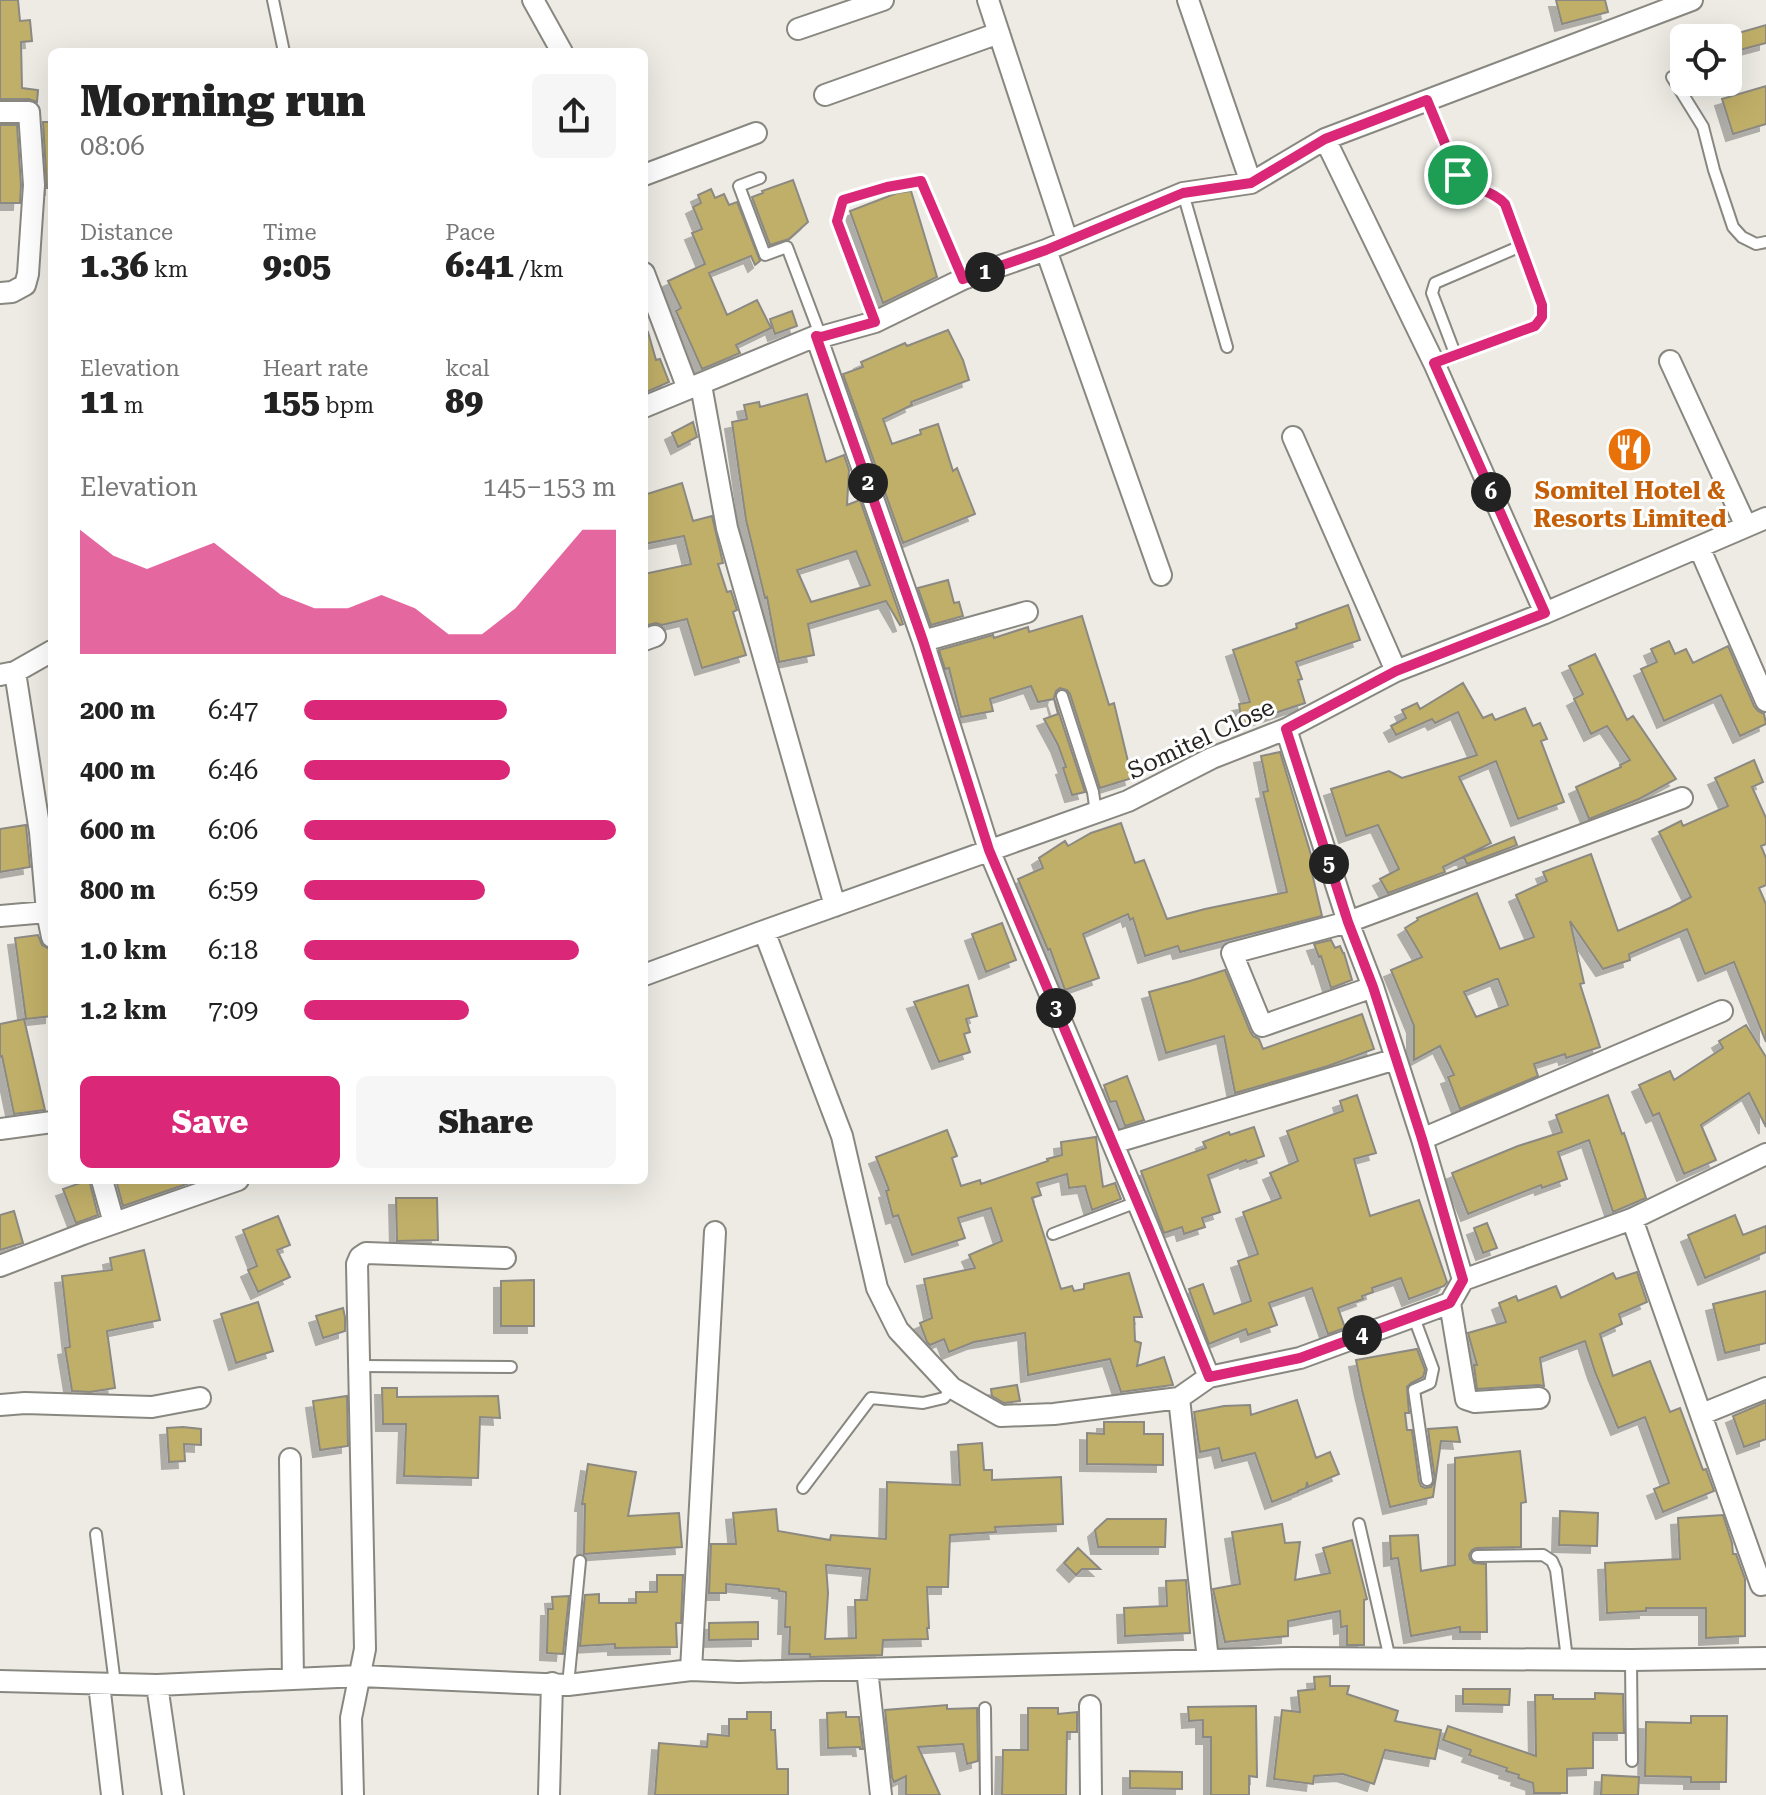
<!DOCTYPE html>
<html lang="en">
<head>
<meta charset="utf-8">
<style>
	body { margin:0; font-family:"Roboto Serif",serif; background:#f6f6f6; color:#222; height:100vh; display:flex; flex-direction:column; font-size:30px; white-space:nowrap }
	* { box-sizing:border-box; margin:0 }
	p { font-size:26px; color:#767676 }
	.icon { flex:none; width:44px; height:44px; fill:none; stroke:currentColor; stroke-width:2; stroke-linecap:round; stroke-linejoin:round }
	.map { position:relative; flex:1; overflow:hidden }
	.drawer { position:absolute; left:48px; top:48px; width:600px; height:1136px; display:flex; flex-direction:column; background:#fff; border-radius:12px; box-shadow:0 8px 32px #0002 }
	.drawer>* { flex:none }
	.buttons { position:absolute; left:1670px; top:24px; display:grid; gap:16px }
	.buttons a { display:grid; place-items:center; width:72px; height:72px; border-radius:12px; background:#fff; box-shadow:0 8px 32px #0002; font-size:40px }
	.pin { position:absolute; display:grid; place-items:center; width:68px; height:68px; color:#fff; margin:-34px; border:4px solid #fff; border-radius:50%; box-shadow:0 2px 8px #0007 }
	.km { position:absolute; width:40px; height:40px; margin:-20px; border-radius:50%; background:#222; color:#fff; font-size:22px; line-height:40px; text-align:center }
	.round { display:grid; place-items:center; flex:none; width:84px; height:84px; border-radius:12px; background:#f6f6f6 }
	.head { display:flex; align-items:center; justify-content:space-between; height:136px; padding:0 32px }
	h1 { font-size:44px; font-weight:800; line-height:60px }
	.stats { display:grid; grid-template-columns:repeat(3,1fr); gap:12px; height:136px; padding:8px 32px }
	.stats div { display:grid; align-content:center }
	.stats b { font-size:34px; font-weight:800 }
	.stats small { font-size:22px; font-weight:400 }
	.stats p { font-size:22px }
	.chart { height:224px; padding:16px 32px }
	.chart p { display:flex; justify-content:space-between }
	.chart svg { width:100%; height:144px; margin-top:8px; fill:#db2777; opacity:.7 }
	.primary-button { display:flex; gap:16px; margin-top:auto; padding:16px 32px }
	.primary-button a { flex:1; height:92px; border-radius:12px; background:#db2777; color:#fff; font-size:32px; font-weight:800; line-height:92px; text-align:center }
	.primary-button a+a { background:#f6f6f6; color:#222 }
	ul { padding:0 32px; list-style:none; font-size:26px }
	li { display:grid; grid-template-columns:128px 96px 1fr; align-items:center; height:60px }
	li i { height:20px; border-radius:10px; background:#db2777 }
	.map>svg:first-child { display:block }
	.building { fill:#c0af68; stroke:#8b8982; stroke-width:2; fill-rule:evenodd; filter:url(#shadow) }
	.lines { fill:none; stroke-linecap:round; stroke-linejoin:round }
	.lane-casing { stroke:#888780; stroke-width:14 }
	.street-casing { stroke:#888780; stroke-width:24 }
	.lane { stroke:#fff; stroke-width:10 }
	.street { stroke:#fff; stroke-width:20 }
	.route-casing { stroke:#fff; stroke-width:16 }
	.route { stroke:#db2777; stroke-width:10 }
	.labels { text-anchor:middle; stroke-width:6; stroke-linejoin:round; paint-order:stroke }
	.food-label { font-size:24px; font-weight:bold; fill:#c56008; stroke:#fff }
	.street-label { font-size:24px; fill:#262522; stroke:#fff }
</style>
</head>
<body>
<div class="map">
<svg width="1766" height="1795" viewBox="0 0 1766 1795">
	<defs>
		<filter id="shadow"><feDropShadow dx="-7" dy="7" stdDeviation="0" flood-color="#0004"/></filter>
	</defs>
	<rect width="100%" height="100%" fill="#edebe4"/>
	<path class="building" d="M0 0H18L20 21 30 20 32 41 21 42 22 88 38 90 37 102 29 99H0Z
		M1556 0H1605L1608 12 1562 24Z
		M1766 25V43L1732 52 1728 36Z
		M1766 86V124L1733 134 1722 99Z
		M43 122H52V188H47Z
		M0 125H17L21 185 20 203H0Z
		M793 180 808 222 789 239 770 245 752 197 763 193 762 191Z
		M711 189 715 198 724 194 729 205 737 202 760 261 755 265 751 256 709 273 727 315 757 300 771 328 736 345 740 353 702 369 676 311 681 308 668 281 705 264 692 233 702 229 693 207 701 203 698 195Z
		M911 191 937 277 883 303 850 211 897 193Z
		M792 311 797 326 775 334 770 319Z
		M948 330 963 360 969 380 911 402 912 405 883 419 892 444 921 434 920 430 938 424 953 471 957 468 975 514 903 543 843 374 863 367 861 362 905 343 907 346Z
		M648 332 656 360 660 359 669 382 644 393V333Z
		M807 394 826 462 844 455 849 470 847 505 860 500 903 624 900 625 886 601 808 624 814 655 779 662 767 597 765 598 746 520 732 422 747 419 744 405 759 402 760 407ZM856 551 870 585 811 602 797 570Z
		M693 422 697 437 678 447 672 433Z
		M682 483 693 521 712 516 723 563 718 564 727 592 731 591 737 610 733 612 746 655 702 668 687 619 662 625 656 623 644 626V574L691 564 684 536 644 544V495Z
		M948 580 954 603 959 602 963 616 931 625 918 588Z
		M1348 605 1360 640 1296 662 1302 679 1298 680 1305 703 1242 724 1239 704 1250 702 1233 650 1297 628 1296 624Z
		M1082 616 1109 705 1114 703 1132 778 1100 788 1070 694 1067 690 1060 688 1056 691 1054 698 1085 792 1072 795 1063 768 1066 767 1058 745 1044 719 1058 714 1054 699 1038 702 1031 686 990 699 993 711 961 717 949 668 945 669 939 650 993 635 994 638 1028 627 1029 632Z
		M1669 641 1675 654 1686 649 1693 663 1728 646 1754 706 1758 711 1764 714 1766 724 1740 736 1721 695 1664 721 1641 669 1657 662 1651 649Z
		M1595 654 1627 720 1633 716 1676 779 1639 799 1589 819 1576 787 1621 767 1620 765 1630 760 1607 726 1591 734 1574 699 1583 694 1569 666Z
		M1463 683 1483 718 1492 714 1495 720 1525 708 1533 726 1540 723 1547 739 1541 741 1564 802 1518 819 1496 761 1459 777 1491 843 1443 867 1445 872 1388 893 1380 879 1399 869 1378 825 1346 836 1331 789 1389 771 1402 778 1477 755 1458 712 1435 723 1432 719 1396 735 1391 726 1406 718 1402 710 1417 703 1420 709Z
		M1280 752 1315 868 1311 869 1322 916 1180 952 1178 946 1145 956 1133 918 1130 920 1128 914 1083 934 1099 978 1065 990 1050 949 1048 950 1018 879 1043 868 1039 858 1065 841 1068 846 1091 833 1121 823 1135 863 1144 860 1167 919 1205 909 1287 892 1263 792 1268 791 1261 756Z
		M1754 760 1763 782 1752 787 1766 818V844L1761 846 1766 858V885L1759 888 1766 904V1042L1734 962 1705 974 1687 929 1629 954 1630 960 1603 969 1570 921 1584 983 1580 984 1600 1047 1566 1058 1565 1054 1534 1064 1538 1076 1460 1109 1448 1077 1454 1075 1440 1046 1414 1060V1026L1391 970 1422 957 1405 928 1418 920 1417 918 1477 893 1500 949 1534 937 1516 895 1547 881 1543 872 1591 854 1618 931 1670 908 1691 897 1659 832 1681 821 1683 826 1728 806 1715 778ZM1496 979H1498L1508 1005 1476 1017 1464 992Z
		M26 825 30 867 0 872V829Z
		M1514 837 1517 845 1467 864 1464 857Z
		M1002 923 1016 960 986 972 972 934Z
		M38 935 42 945 49 949 52 972V1016L26 1019 15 938Z
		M1331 940 1335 948 1340 946 1343 953H1344L1352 980 1331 988 1321 956 1319 957 1314 944Z
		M1225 970 1250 1031 1253 1036 1259 1039 1263 1049 1362 1014 1374 1049 1328 1066 1235 1093 1224 1036 1166 1053 1149 992 1190 981Z
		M968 985 977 1016 966 1019 970 1032 964 1034 970 1052 939 1062 914 1002Z
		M24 1019 45 1110 14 1114 2 1056 0 1057V1024Z
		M1746 1025 1766 1057V1127L1749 1093 1701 1125 1716 1160 1684 1174 1659 1113 1653 1116 1639 1085 1670 1071 1674 1080 1723 1048 1719 1041Z
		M1127 1076 1144 1120 1125 1126 1116 1101 1110 1102 1104 1085Z
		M1357 1095 1376 1153 1354 1159 1370 1216 1419 1200 1447 1282 1444 1286 1409 1299 1401 1278 1372 1288 1373 1292 1362 1296 1363 1299 1338 1308 1345 1328 1328 1334 1312 1288 1269 1303 1277 1325 1248 1335 1246 1329 1209 1344 1189 1289 1203 1284 1214 1314 1251 1301 1238 1261 1258 1254 1243 1212 1281 1198 1270 1173 1298 1161 1287 1131 1343 1111 1340 1101Z
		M1608 1095 1622 1134 1624 1133 1646 1198 1613 1212 1589 1140 1558 1152 1567 1179 1542 1188 1541 1185 1468 1214 1452 1173 1518 1146 1562 1132 1556 1115Z
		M1254 1127 1264 1156 1247 1162 1246 1160 1208 1175 1220 1212 1202 1218 1205 1227 1184 1234 1182 1227 1164 1233 1141 1171 1206 1148 1203 1142 1229 1132 1230 1135Z
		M947 1130 957 1156 952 1158 961 1186 980 1180 981 1184 1048 1161 1047 1159 1062 1155 1061 1142 1096 1137 1103 1187 1115 1183 1121 1199 1092 1210 1085 1186 1069 1188 1067 1174 1037 1183 1041 1195 1032 1198 1061 1289 1072 1286 1074 1291 1084 1289V1284L1129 1273 1142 1317H1134L1135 1341 1141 1343 1137 1366 1164 1357 1173 1385 1121 1392 1110 1359 1028 1375 1025 1333 974 1342 949 1352 944 1339 930 1345 927 1342 920 1323 932 1318 924 1279 975 1268 969 1255 1002 1241 991 1208 958 1218 965 1238 912 1255 898 1215 893 1217 886 1191 889 1190 876 1157Z
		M89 1180 98 1215 76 1223 63 1189Z
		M116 1180H198L123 1206Z
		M396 1198H437L438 1240 397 1241Z
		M14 1211 23 1243 0 1250V1215Z
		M1735 1215 1743 1235 1766 1226V1252L1705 1278 1688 1235Z
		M278 1216 290 1245 277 1250 290 1277 258 1292 248 1270 257 1266 243 1230Z
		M1487 1223 1497 1248 1483 1253 1474 1228Z
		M144 1250 160 1320 107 1331 115 1388 90 1392 72 1391 65 1348 70 1347 62 1276 112 1270 110 1258Z
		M1637 1272 1647 1302 1619 1314 1622 1324 1600 1334 1613 1376 1650 1361 1670 1412 1680 1408 1703 1470 1706 1469 1714 1491 1663 1512 1654 1489 1669 1483 1645 1417 1618 1428 1595 1372 1585 1341 1540 1358 1544 1386 1538 1385 1477 1389 1474 1365H1477L1468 1333 1506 1322 1499 1303 1516 1296 1518 1301 1556 1286 1561 1298 1613 1273 1616 1279Z
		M534 1280V1326H501V1281Z
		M1766 1291V1343L1725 1353 1713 1304Z
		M258 1302 273 1351 236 1363 221 1314Z
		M343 1308 345 1317V1331L323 1338 316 1316Z
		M1417 1349 1425 1370 1423 1377 1411 1383 1407 1387 1409 1413H1405L1407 1430H1412L1419 1481 1421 1486 1425 1488 1431 1487 1435 1480 1428 1429 1457 1427 1460 1442 1441 1441 1433 1497 1390 1507 1362 1390 1356 1360Z
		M1017 1385 1020 1401 1004 1403 992 1396 991 1389Z
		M382 1388H397V1397L498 1396 500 1418 480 1417 478 1478 404 1476 406 1424H383Z
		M347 1396 348 1446 320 1450 313 1401Z
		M1297 1400 1316 1458 1330 1452 1339 1474 1308 1487 1307 1482 1306 1488 1298 1491V1492L1272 1502 1255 1453 1222 1461 1219 1448 1200 1452 1194 1412 1224 1406 1250 1405 1251 1415Z
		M1766 1402V1439L1744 1447 1733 1416Z
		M1104 1422H1144V1434H1163V1465L1087 1464V1433L1104 1434Z
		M183 1427 201 1429V1445L184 1444 185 1461 169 1462 167 1428Z
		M982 1443 984 1470H992V1480L1061 1477 1063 1524 995 1527 996 1532 950 1535 948 1587H927L929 1628H927L928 1639 883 1640 882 1655 810 1657V1654H789L790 1627H785L786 1592 779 1591V1589L726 1584V1593H709L711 1544H736L733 1513 776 1509 778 1531 830 1540 831 1535 886 1539 887 1482 960 1485 958 1445ZM826 1565 870 1569 867 1600H855L856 1638 825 1639 828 1593Z
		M1520 1451 1526 1502 1521 1503V1547L1476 1548 1472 1550 1469 1555 1470 1559 1474 1563 1486 1564 1487 1632H1460V1627L1411 1636 1398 1558 1391 1559 1390 1536 1418 1535 1421 1571 1455 1565V1458Z
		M588 1464 636 1472 628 1516 679 1513 682 1547 584 1554 585 1504H582Z
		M1560 1511 1598 1513 1597 1546 1559 1545Z
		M1723 1515 1732 1543 1733 1554H1736L1745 1579V1636L1706 1638V1608H1646V1611L1607 1613 1605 1563 1680 1559 1678 1518Z
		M1107 1519H1166L1165 1547H1098L1095 1530Z
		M1282 1524 1285 1543 1300 1542 1295 1580 1330 1573 1323 1548 1352 1540 1367 1599 1364 1600V1645H1347V1626L1341 1627 1340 1611 1288 1621V1636L1225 1642 1213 1589 1240 1584 1232 1532Z
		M1078 1548 1100 1569H1082L1076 1575 1064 1563Z
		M657 1575H683L681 1623H676L677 1647 615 1648V1644L580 1646 585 1595 599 1594V1603H636V1592H657Z
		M1186 1580 1190 1633 1125 1636 1124 1608 1167 1606 1166 1581Z
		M569 1596 563 1654 547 1653 548 1609H553L552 1597Z
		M758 1622V1639L709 1640V1623Z
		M1330 1676V1686H1349L1347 1694 1398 1711 1395 1721 1441 1730 1435 1759 1385 1750 1374 1784 1343 1774 1314 1776 1313 1784 1274 1779 1282 1710 1300 1712 1298 1691 1315 1689 1314 1677Z
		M1463 1689H1510L1509 1705 1463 1704Z
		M1595 1693 1623 1694 1624 1733H1593V1768L1567 1769V1793H1534L1533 1783 1518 1778 1519 1775 1506 1771 1507 1768 1469 1755 1471 1750 1443 1740 1448 1726 1536 1756 1535 1695H1553V1699H1595Z
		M947 1705V1709L977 1708 978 1761 967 1764 963 1744 918 1747 940 1795H906V1776L894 1782 892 1777 885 1710Z
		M1256 1706 1257 1777 1249 1776V1795H1211V1737H1203V1720L1189 1721 1188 1707Z
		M1028 1708H1058V1714L1077 1712V1732H1067L1066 1795H1002L1003 1750H1028Z
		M747 1712H771V1730H775L777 1769H788V1795H655L659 1743 707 1747 708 1734 729 1736V1719H747Z
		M846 1712V1717H859L863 1749H860V1747L828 1748 827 1713Z
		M1691 1716H1727L1726 1782H1691V1777L1645 1776 1646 1722 1691 1723Z
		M1130 1771 1182 1772V1789L1130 1788Z
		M1602 1775 1639 1777 1638 1795H1601Z"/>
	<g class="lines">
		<defs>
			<path id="lane" d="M273 0 284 52
				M1672 77 1703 127 1714 170 1733 227 1742 237 1756 244 1766 242
				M1427 100 1458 175C1470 190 1492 189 1505 204L1542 305V317L1535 326 1434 363
				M760 178 739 186 765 255 787 247 821 337
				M1183 193 1227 347
				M875 322 837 221 843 200 887 187 921 181 963 279
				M1456 356 1432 293 1435 283 1521 246
				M1062 696 1093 792 1096 813
				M1053 1234 1137 1202
				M1413 1315 1433 1369 1430 1383 1414 1390 1427 1480
				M360 1366 511 1367
				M803 1488 871 1398 923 1403 944 1398 952 1388
				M1359 1524 1390 1659
				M96 1534 115 1684
				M1477 1556 1543 1555 1552 1561 1556 1570 1567 1659
				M1631 1660 1632 1761
				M568 1685 580 1561
				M985 1708 986 1795"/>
			<path id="street" d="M533 0 562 52
				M988 0 1067 240
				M1188 0 1251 183
				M798 29 883 0
				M825 95 999 33
				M0 112H29L34 185 28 274 25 285 12 292 0 293
				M1325 139 1434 363 1545 613
				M644 175 756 133
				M1046 250 1161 575
				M644 273 688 389
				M816 336 923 641 989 850 1148 1227 1209 1377
				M1670 361 1746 526
				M701 385 727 528 835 906
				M644 407 816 336 821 337 875 322 963 279 1046 250 1183 193 1251 183 1325 139 1692 0
				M1293 437 1396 671
				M1699 547 1766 701
				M644 640 655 636
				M923 641 1027 612
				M15 672 40 832 47 912 52 937
				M0 675 15 672 52 651
				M1286 729 1348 922 1373 987 1422 1139 1463 1280
				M0 916 47 912
				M764 931 842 1136 877 1288 898 1330 952 1388 1001 1416 1054 1414 1179 1398 1209 1377 1300 1358 1450 1303 1463 1280 1632 1219 1766 1154
				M644 975 764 931 1128 801 1212 758 1286 729 1396 671 1545 613 1766 518
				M1373 987 1262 1026 1232 953 1348 922 1682 798
				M0 1129 52 1122
				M1422 1139 1722 1011
				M1113 1143 1396 1059
				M102 1180 114 1223
				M1632 1219 1761 1585 1766 1584
				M0 1266 83 1234 238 1180
				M1450 1303 1466 1399 1475 1402 1539 1398
				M1179 1398 1208 1660
				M0 1405 25 1403 152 1407 200 1398
				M1702 1414 1766 1388
				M290 1459 293 1679
				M867 1669 881 1795
				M691 1670 715 1232
				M0 1681 157 1685 360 1676 568 1685 691 1670 738 1672 1293 1658 1631 1660 1766 1658
				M99 1684 112 1795
				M157 1685 173 1795
				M1090 1706 1091 1795
				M353 1795 351 1718 365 1649 357 1264 360 1257 366 1253 505 1258
				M549 1795 552 1683"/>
		</defs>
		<use href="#lane" class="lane-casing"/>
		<use href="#street" class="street-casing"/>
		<use href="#lane" class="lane"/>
		<use href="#street" class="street"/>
	</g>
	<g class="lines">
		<defs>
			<path id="route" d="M1427 100 1458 175C1470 190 1492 189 1505 204L1542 305V317L1535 326 1434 363 1545 613 1396 671 1286 729 1348 922 1373 987 1422 1139 1463 1280 1450 1303 1300 1358 1209 1377 1148 1227 989 850 923 641 816 336 821 337 875 322 837 221 843 200 887 187 921 181 963 279 1046 250 1183 193 1251 183 1325 139Z"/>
		</defs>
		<use href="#route" class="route-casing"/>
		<use href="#route" class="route"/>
	</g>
	<defs>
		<symbol id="restaurant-disc" viewBox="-11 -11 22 22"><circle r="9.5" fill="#e8710a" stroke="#fff"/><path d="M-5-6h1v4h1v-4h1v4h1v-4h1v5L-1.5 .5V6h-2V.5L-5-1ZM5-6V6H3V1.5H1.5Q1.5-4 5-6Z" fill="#fff"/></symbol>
	</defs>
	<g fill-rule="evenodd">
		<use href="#restaurant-disc" x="1604" y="424" width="51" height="51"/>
	</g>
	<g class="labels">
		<g class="food-label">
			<text x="1630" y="499">Somitel Hotel &amp;<tspan x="1630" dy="28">Resorts Limited</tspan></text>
		</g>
		<g class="street-label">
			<text transform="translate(1201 739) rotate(-25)" y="8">Somitel Close</text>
		</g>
	</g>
</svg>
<div class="buttons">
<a><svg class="icon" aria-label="locate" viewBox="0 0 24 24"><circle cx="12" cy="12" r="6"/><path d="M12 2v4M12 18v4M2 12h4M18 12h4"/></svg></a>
</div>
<div class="pin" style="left:1458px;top:175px;background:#1e9e55"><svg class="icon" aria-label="arrive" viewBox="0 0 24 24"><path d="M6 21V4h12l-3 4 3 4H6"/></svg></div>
<b class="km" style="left:985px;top:272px">1</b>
<b class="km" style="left:868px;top:483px">2</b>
<b class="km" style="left:1056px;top:1008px">3</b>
<b class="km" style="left:1362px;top:1335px">4</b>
<b class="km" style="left:1329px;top:864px">5</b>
<b class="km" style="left:1491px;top:492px">6</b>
<section class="drawer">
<div class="head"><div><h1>Morning run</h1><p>08:06</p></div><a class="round"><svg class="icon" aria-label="share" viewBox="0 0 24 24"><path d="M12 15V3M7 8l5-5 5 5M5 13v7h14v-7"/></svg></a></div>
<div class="stats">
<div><p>Distance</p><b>1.36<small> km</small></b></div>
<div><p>Time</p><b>9:05</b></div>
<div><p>Pace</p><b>6:41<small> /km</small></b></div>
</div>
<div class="stats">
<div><p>Elevation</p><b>11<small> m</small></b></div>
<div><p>Heart rate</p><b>155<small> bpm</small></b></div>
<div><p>kcal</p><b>89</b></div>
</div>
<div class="chart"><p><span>Elevation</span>145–153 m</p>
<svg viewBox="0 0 160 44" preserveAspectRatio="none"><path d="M0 44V6L10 14L20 18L30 14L40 10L50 18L60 26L70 30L80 30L90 26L100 30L110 38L120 38L130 30L140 18L150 6L160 6V44z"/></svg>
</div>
<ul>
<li><b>200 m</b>6:47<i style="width:65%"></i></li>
<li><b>400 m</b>6:46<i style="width:66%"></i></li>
<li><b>600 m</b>6:06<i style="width:100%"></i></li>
<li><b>800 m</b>6:59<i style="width:58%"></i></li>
<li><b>1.0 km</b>6:18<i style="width:88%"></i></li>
<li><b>1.2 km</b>7:09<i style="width:53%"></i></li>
</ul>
<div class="primary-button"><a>Save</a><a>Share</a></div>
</section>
</div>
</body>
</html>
